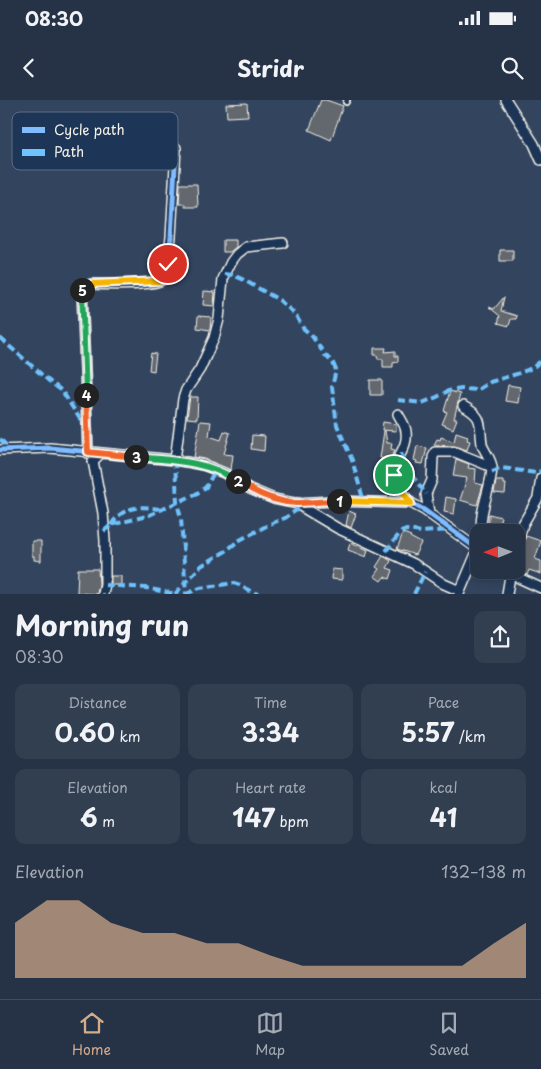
<!DOCTYPE html>
<html lang="en">
<head>
<meta charset="utf-8">
<style>
	body { margin:0; font-family:"Playpen Sans",sans-serif; background:#323f51; color:#f1f3f6; height:100vh; display:flex; flex-direction:column; font-size:19px; white-space:nowrap }
	* { box-sizing:border-box; margin:0 }
	p { font-size:16px; color:#a4aab3 }
	.icon { flex:none; width:28px; height:28px; fill:none; stroke:currentColor; stroke-width:2; stroke-linecap:round; stroke-linejoin:round }
	.map { position:relative; height:494px; overflow:hidden }
	.details { display:flex; flex-direction:column; background:#263346; flex:1 }
	.details>* { flex:none }
	.needle { width:32px; rotate:269deg }
	.buttons { position:absolute; left:470px; top:424px; display:grid; gap:10px }
	.buttons a { display:grid; place-items:center; width:55px; height:55px; border-radius:10px; background:#263346; box-shadow:0 2px 8px #0003,0 0 0 1px #424e5f; font-size:25px }
	.pin { position:absolute; display:grid; place-items:center; width:42px; height:42px; color:#fff; margin:-21px; border:2px solid #fff; border-radius:50%; box-shadow:0 1px 5px #0007 }
	.km { position:absolute; width:25px; height:25px; margin:-12px; border-radius:50%; background:#222; color:#fff; font-size:14px; line-height:25px; text-align:center }
	.round { display:grid; place-items:center; flex:none; width:52px; height:52px; border-radius:10px; background:#323f51 }
	.overview { display:flex; align-items:center; justify-content:space-between; height:85px; padding:0 15px }
	h1 { font-size:28px; font-weight:700; line-height:38px }
	.stats { display:grid; grid-template-columns:repeat(3,1fr); gap:8px; height:85px; padding:5px 15px }
	.stats div { display:grid; align-content:center; border-radius:10px; background:#323f51; text-align:center }
	.stats b { font-size:25px; font-weight:700 }
	.stats small { font-size:14px; font-weight:400 }
	.stats p { font-size:14px }
	.chart { height:140px; padding:10px 15px }
	.chart p { display:flex; justify-content:space-between }
	.chart svg { width:100%; height:90px; margin-top:5px; fill:#d6ab8b; opacity:.7 }
	.status { display:flex; justify-content:space-between; align-items:center; height:35px; padding:0 25px; background:#263346; direction:ltr }
	.status svg { height:14px; fill:currentColor }
	header { display:flex; justify-content:space-between; align-items:center; height:65px; padding:0 15px; background:#263346; font-size:22px; font-weight:700 }
	.tab-bar { display:flex; justify-content:space-around; align-items:center; height:70px; border-top:1px solid #424e5f; background:#263346; font-size:14px; color:#a4aab3 }
	.tab-bar a { display:grid; justify-items:center; gap:2px }
	.tab-bar .selected { color:#d6ab8b }
	.map>svg:first-child { display:block }
	.building { fill:#64686e; stroke:#f4f1e8 }
	.lines { fill:none; stroke-linecap:round; stroke-linejoin:round }
	.service-casing { stroke:#f4f1e8; stroke-width:8 }
	.minor-casing { stroke:#f4f1e8; stroke-width:12 }
	.service { stroke:#1d3557; stroke-width:4.5 }
	.minor { stroke:#1d3557; stroke-width:9 }
	.quiet { stroke:#70c2fc; stroke-width:4; stroke-dasharray:8 4; stroke-linecap:butt }
	.cycleway-casing { stroke:#1d3557; stroke-width:8 }
	.cycleway { stroke:#80bcff; stroke-width:5 }
	.split-1-casing { stroke:#fff; stroke-width:10 }
	.split-2-casing { stroke:#fff; stroke-width:10 }
	.split-3-casing { stroke:#fff; stroke-width:10 }
	.split-4-casing { stroke:#fff; stroke-width:10 }
	.split-5-casing { stroke:#fff; stroke-width:10 }
	.split-6-casing { stroke:#fff; stroke-width:10 }
	.split-1 { stroke:#f5b400; stroke-width:6 }
	.split-2 { stroke:#f0652b; stroke-width:6 }
	.split-3 { stroke:#22a559; stroke-width:6 }
	.split-4 { stroke:#f0652b; stroke-width:6 }
	.split-5 { stroke:#22a559; stroke-width:6 }
	.split-6 { stroke:#f5b400; stroke-width:6 }
	.key { fill:#1d3557; stroke:#5e6d82; stroke-width:1 }
	.key-label { font-size:14px; fill:#f4f1e8 }
</style>
</head>
<body>
<div class="status"><b>08:30</b><svg viewBox="0 0 49 12"><path d="M0 12V9h3v3zM5 12V6h3v6zM10 12V3h3v9zM15 12V0h3v12zM26 1h20v11H26zM47 4h2v5h-2z"/></svg></div>
<header><svg class="icon" aria-label="back" viewBox="0 0 24 24"><path d="M15 5l-7 7 7 7"/></svg>Stridr<svg class="icon" aria-label="search" viewBox="0 0 24 24"><circle cx="10" cy="10" r="6"/><path d="M15 15l6 6"/></svg></header>
<div class="map">
<svg width="541" height="494" viewBox="0 0 541 494">
	<rect width="100%" height="100%" fill="#32445e"/>
	<filter id="ink" filterUnits="userSpaceOnUse"><feTurbulence type="fractalNoise" baseFrequency=".02" numOctaves="2"/><feDisplacementMap in="SourceGraphic" scale="10" xChannelSelector="R" yChannelSelector="G"/><feConvolveMatrix kernelMatrix="1 2 1 2 8 2 1 2 1" color-interpolation-filters="sRGB"/></filter>
	<g filter="url(#ink)">
		<path class="building" d="M321 0H326L343 6 331 40 309 30Z
			M247 3 248 16 227 17 226 4Z
			M180 84H197L198 107H185V104H179Z
			M223 140H236V147L230 152H223Z
			M500 150H513V161H500Z
			M204 191 215 192 214 206 203 205Z
			M504 197 501 211 517 216 516 219H511L509 226 498 223 500 216 489 207 494 209Z
			M198 216 211 217 210 230 197 228Z
			M374 248H386L385 252 395 251V256H398V262L393 263V267H383V259H378L377 255H374Z
			M151 253 156 254 154 271 149 270Z
			M370 280H382V295H370Z
			M508 285 520 287 518 303 505 301Z
			M450 291 460 294 454 319H457L453 329 442 324 447 312 444 311Z
			M190 297H198L197 319 187 318Z
			M200 321 211 322 209 336 221 340 224 331 230 333 224 354 233 355 231 370 205 359 194 357Z
			M383 322 396 324V331L382 330Z
			M384 331H385L387 343H392L391 349 395 350 391 359 380 358Z
			M456 332 468 336 467 340 470 341 467 350 455 346 434 345 437 339 440 340 441 337 454 342Z
			M252 335 265 336 264 351 251 349Z
			M417 346 427 348 423 364 416 363 417 361 414 360Z
			M456 359 469 364 468 368 476 369 475 383 483 385 477 405 460 400 467 378 453 376Z
			M400 375 411 376 410 388 405 386Z
			M496 381H503V384H506L505 394 494 393Z
			M446 397 456 399 454 414 444 412Z
			M349 411 356 414 351 428 346 425Z
			M489 414 501 417 498 426 502 427 500 432H488Z
			M403 433 411 436 410 437 421 443 415 455 397 449Z
			M526 436 541 441 535 459 541 461V474L529 470 527 475 517 470 516 455 522 451Z
			M32 441H41V461L34 460V456H32Z
			M350 443 368 450 366 457 348 450Z
			M383 456 391 461 387 468 393 470 390 479 384 477 381 481 374 476 379 469 376 467Z
			M78 469H98L99 484 97 494 77 493Z
			M332 469 342 470V480L331 479Z
			M111 476H121V485H111Z"/>
		<g class="lines">
			<defs>
				<path id="service" d="M346 2 347 0"/>
				<path id="minor" d="M506 0 534 44 541 60
					M463 306C484 317 479 323 482 344 484 352 492 359 492 368 491 389 478 413 482 432
					M398 314C401 320 406 326 406 332 409 350 389 362 395 381 398 390 405 396 411 403
					M0 350 50 348 175 360 203 365 224 373 250 389 274 399 294 403 333 401 411 403 424 410 479 450
					M88 353 82 190 86 186 91 184C104 185 152 186 162 180 165 179 165 177 167 174L171 137 176 48
					M100 354 93 361 103 413 105 441V485L103 494
					M175 360 183 299 186 290 200 269 214 238 219 219 223 179 231 162 237 154 246 147 283 143
					M295 403 337 428 414 464 444 484 460 491
					M429 413 426 394 432 380 433 357 435 352H455L492 367
					M516 449 523 424 538 398 541 378
					M505 470 510 474 541 488
					M459 494 478 449
					M507 494 511 470"/>
			</defs>
			<use href="#service" class="service-casing"/>
			<use href="#minor" class="minor-casing"/>
			<use href="#service" class="service"/>
			<use href="#minor" class="minor"/>
			<path class="quiet" d="M225 174 233 175 242 179 279 200 295 214 303 228 312 236 325 255 333 263 336 270 332 287 337 325 352 360 364 402
				M0 238 49 281 62 291 80 319 87 326
				M398 300 422 303 437 297 448 291 462 289 477 290 490 282 520 273 532 268 541 261
				M0 339 11 350
				M401 353 408 370 426 394
				M175 360 177 403 181 418 186 494
				M492 372 502 368 536 373 541 371
				M111 425C122 407 140 405 159 409
				M104 431 111 425 147 416 196 394 206 387 212 376 219 370
				M386 451 401 432 406 430 422 432 451 430
				M105 485 146 488 175 494
				M104 493V494
				M175 494 201 466 226 451 238 441 270 424 285 418 301 407
				M186 494 200 488 234 483C243 486 249 492 259 494
				M414 494 425 472"/>
			<defs>
				<path id="cycleway" d="M0 350 50 348 175 360 203 365 224 373 250 389 274 399 294 403 333 401 411 403 424 410 479 450
					M88 353 82 190 86 186 91 184C104 185 152 186 162 180 165 179 165 177 167 174L171 137 176 48"/>
			</defs>
			<use href="#cycleway" class="cycleway-casing"/>
			<use href="#cycleway" class="cycleway"/>
		</g>
	</g>
	<g class="lines" filter="url(#ink)">
		<defs>
			<path id="split-1" d="M339 401 411 403 397 385 394 375"/>
			<path id="split-2" d="M238 381C255 393 275 402 296 403 310 403 324 401 339 401"/>
			<path id="split-3" d="M136 357C172 360 207 361 238 381"/>
			<path id="split-4" d="M86 295 88 352 136 357"/>
			<path id="split-5" d="M82 190 86 295"/>
			<path id="split-6" d="M82 190 86 186 91 184 160 181 167 174 168 164"/>
		</defs>
		<use href="#split-1" class="split-1-casing"/>
		<use href="#split-2" class="split-2-casing"/>
		<use href="#split-3" class="split-3-casing"/>
		<use href="#split-4" class="split-4-casing"/>
		<use href="#split-5" class="split-5-casing"/>
		<use href="#split-6" class="split-6-casing"/>
		<use href="#split-1" class="split-1"/>
		<use href="#split-2" class="split-2"/>
		<use href="#split-3" class="split-3"/>
		<use href="#split-4" class="split-4"/>
		<use href="#split-5" class="split-5"/>
		<use href="#split-6" class="split-6"/>
	</g>
	<rect x="12" y="12" width="166" height="58" rx="8" class="key"/>
	<rect x="22" y="27" width="23" height="6" fill="#80bcff"/>
	<rect x="22" y="49" width="23" height="7" fill="#70c2fc"/>
	<g class="key-label">
		<text x="54" y="35">Cycle path</text>
		<text x="54" y="57">Path</text>
	</g>
</svg>
<div class="buttons">
<a><svg class="needle" viewBox="-14 -14 28 28"><path d="M0-13l5 13h-10z" fill="#e53935"/><path d="M0 13l5-13h-10z" fill="#a4aab3"/></svg></a>
</div>
<div class="pin" style="left:394px;top:375px;background:#1e9e55"><svg class="icon" aria-label="arrive" viewBox="0 0 24 24"><path d="M6 21V4h12l-3 4 3 4H6"/></svg></div>
<div class="pin" style="left:168px;top:164px;background:#d93025"><svg class="icon" aria-label="check" viewBox="0 0 24 24"><path d="M5 12l5 5 9-10"/></svg></div>
<b class="km" style="left:339px;top:401px">1</b>
<b class="km" style="left:238px;top:381px">2</b>
<b class="km" style="left:136px;top:357px">3</b>
<b class="km" style="left:86px;top:295px">4</b>
<b class="km" style="left:82px;top:190px">5</b>
</div>
<section class="details">
<div class="overview"><div><h1>Morning run</h1><p>08:30</p></div><a class="round"><svg class="icon" aria-label="share" viewBox="0 0 24 24"><path d="M12 15V3M7 8l5-5 5 5M5 13v7h14v-7"/></svg></a></div>
<div class="stats">
<div><p>Distance</p><b>0.60<small> km</small></b></div>
<div><p>Time</p><b>3:34</b></div>
<div><p>Pace</p><b>5:57<small> /km</small></b></div>
</div>
<div class="stats">
<div><p>Elevation</p><b>6<small> m</small></b></div>
<div><p>Heart rate</p><b>147<small> bpm</small></b></div>
<div><p>kcal</p><b>41</b></div>
</div>
<div class="chart"><p><span>Elevation</span>132–138 m</p>
<svg viewBox="0 0 160 44" preserveAspectRatio="none"><path d="M0 44V17L10 6L20 6L30 17L40 22L50 22L60 27L70 27L80 33L90 38L100 38L110 38L120 38L130 38L140 38L150 27L160 17V44z"/></svg>
</div>
</section>
<nav class="tab-bar">
<a class="selected"><svg class="icon" aria-label="home" viewBox="0 0 24 24"><path d="M3 11l9-7 9 7M6 9v11h12V9"/></svg>Home</a>
<a><svg class="icon" aria-label="map" viewBox="0 0 24 24"><path d="M3 6l6-2 6 2 6-2v14l-6 2-6-2-6 2zM9 4v14M15 6v14"/></svg>Map</a>
<a><svg class="icon" aria-label="saved" viewBox="0 0 24 24"><path d="M7 4h10v16l-5-4-5 4z"/></svg>Saved</a>
</nav>
</body>
</html>
